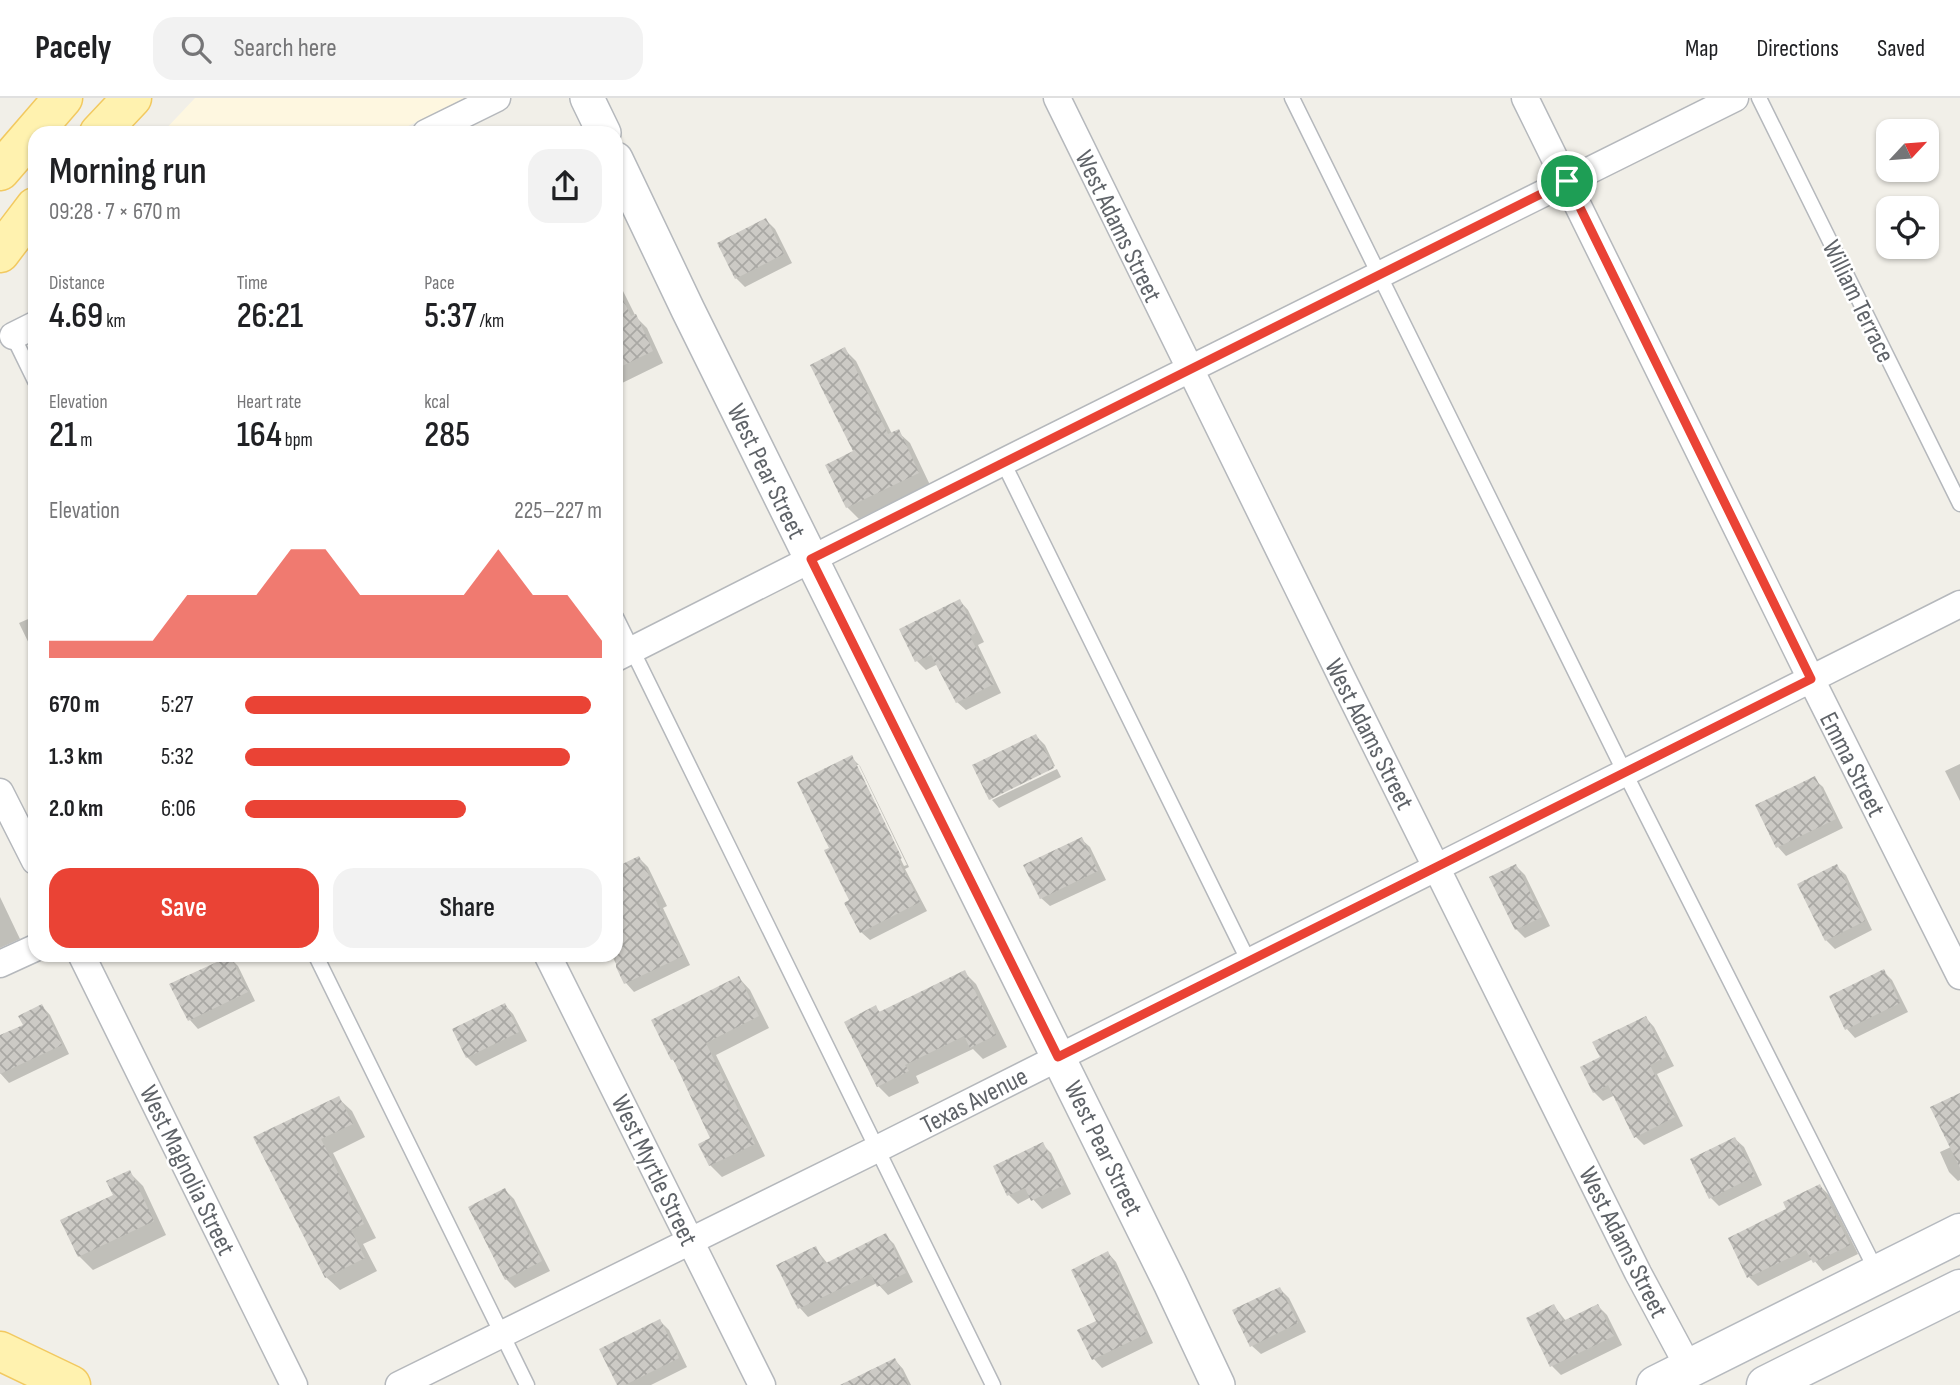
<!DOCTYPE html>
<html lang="en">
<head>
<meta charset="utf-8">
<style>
	body { margin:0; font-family:"Sofia Sans Condensed",sans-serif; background:#f2f2f2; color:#202124; height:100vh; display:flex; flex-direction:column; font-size:26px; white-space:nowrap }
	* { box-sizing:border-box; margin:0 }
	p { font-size:23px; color:#757577 }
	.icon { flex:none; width:38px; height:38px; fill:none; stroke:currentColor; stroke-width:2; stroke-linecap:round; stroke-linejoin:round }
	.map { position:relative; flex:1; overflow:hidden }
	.drawer { position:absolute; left:28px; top:28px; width:595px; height:836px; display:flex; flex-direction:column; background:#fff; border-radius:21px; box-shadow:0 2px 5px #0004 }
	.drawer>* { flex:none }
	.needle { width:46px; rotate:64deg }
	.controls { position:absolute; left:1876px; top:21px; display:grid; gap:14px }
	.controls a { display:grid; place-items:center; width:63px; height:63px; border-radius:14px; background:#fff; box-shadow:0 2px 5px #0004; font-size:35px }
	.pin { position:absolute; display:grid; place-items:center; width:60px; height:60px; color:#fff; margin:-30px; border:4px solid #fff; border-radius:50%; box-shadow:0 2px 7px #0007 }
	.round { display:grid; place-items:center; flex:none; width:74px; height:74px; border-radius:21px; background:#f2f2f2 }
	.head { display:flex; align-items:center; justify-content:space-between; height:119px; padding:0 21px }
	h1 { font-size:38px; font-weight:600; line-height:52px }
	.figures { display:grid; grid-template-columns:repeat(3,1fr); gap:10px; height:119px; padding:7px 21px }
	.figures div { display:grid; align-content:center }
	.figures b { font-size:35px; font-weight:600 }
	.figures small { font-size:19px; font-weight:400 }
	.figures p { font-size:19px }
	.chart { height:196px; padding:14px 21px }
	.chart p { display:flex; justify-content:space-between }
	.chart svg { width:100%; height:126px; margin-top:7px; fill:#ea4335; opacity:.7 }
	.cta { display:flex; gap:14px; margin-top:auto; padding:14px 21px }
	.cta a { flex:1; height:80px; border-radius:21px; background:#ea4335; color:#fff; font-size:28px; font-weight:600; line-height:80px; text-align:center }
	.cta a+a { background:#f2f2f2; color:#202124 }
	ul { padding:0 21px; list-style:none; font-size:23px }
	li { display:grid; grid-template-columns:112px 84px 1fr; align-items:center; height:52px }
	li i { height:18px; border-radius:9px; background:#ea4335 }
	header { display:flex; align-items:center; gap:42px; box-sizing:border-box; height:98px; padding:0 35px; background:#fff; border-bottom:2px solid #e0e0e0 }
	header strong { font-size:33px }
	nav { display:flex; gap:38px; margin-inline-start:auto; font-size:24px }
	.search { width:490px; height:63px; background:#f2f2f2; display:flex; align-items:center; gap:18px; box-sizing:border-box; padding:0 24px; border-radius:21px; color:#757577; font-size:26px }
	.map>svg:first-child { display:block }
	.commercial { fill:#fef7e0 }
	.shadow { fill:#0003; fill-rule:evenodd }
	.building { fill:url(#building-cross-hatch) }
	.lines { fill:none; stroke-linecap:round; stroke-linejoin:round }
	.service-casing { stroke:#b5b8bc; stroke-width:17 }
	.minor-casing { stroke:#b5b8bc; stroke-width:29 }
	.tertiary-casing { stroke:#b5b8bc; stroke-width:36 }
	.secondary-casing { stroke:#b6babf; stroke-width:41 }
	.primary-casing { stroke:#f2c960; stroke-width:41 }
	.service { stroke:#fff; stroke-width:14 }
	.minor { stroke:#fff; stroke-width:26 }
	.tertiary { stroke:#fff; stroke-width:33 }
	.secondary { stroke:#fff; stroke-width:38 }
	.primary { stroke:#fff2af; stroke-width:38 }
	.route-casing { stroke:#fff; stroke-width:14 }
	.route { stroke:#ea4335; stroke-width:9 }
	.labels { text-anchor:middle; stroke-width:5; stroke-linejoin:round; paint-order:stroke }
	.street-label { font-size:26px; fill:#5f6368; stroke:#fff }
</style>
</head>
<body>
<header>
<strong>Pacely</strong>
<div class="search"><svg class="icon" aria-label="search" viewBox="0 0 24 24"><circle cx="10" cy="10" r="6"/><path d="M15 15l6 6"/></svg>Search here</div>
<nav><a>Map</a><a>Directions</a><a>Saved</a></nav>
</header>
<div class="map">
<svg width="1960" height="1287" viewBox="0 0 1960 1287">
	<defs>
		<pattern id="building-cross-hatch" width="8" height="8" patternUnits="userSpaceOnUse" patternTransform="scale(1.75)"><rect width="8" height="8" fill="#cccac5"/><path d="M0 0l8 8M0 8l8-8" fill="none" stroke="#a9a8a4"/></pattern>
	</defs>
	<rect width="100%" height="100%" fill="#f1efe8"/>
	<path class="commercial" d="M195 0H465L394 35H162Z"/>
	<path class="shadow" d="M766 122 775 131 792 165 745 189 736 180Z
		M616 179 636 219 647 230 663 265 616 288Z
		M844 251 856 263 892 336 898 334 910 345 930 387 859 421 847 409 855 354Z
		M960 503 968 512 984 544 978 547 1001 595 966 612 957 604 938 566 926 572 917 563 901 532Z
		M35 518V558L19 525Z
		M1036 638 1045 647 1055 668 991 699V702L974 668Z
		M852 660 860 668 909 769 905 771 927 813 870 842 861 834 852 803 831 751ZM855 667H859L907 767 904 768Z
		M1960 666V703L1945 673Z
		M1057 671 1061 679 999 710 992 702Z
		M1814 681 1823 689 1843 730 1786 758 1778 749Z
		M1081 741 1090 749 1106 782 1050 808 1041 800Z
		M616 758 621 769 639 760 648 769 667 808 663 810 690 867 634 894 626 885 612 858H616Z
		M1516 768 1525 777 1550 828 1525 840 1516 831 1491 780Z
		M1837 769 1846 777 1872 832 1835 851 1826 842Z
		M0 799 20 841 0 850Z
		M403 858H420L409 863Z
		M229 859 238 868 255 903 198 931 190 922 172 887Z
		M1883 873 1892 882 1908 914 1855 940 1847 931Z
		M964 874 976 886 1007 949 983 961 973 951 916 978 919 985 889 999 878 988 875 909 881 915Z
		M739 880 750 892 769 930 716 957 765 1058 722 1079 710 1067 700 1047 712 1041 677 966 672 961Z
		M505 907 513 916 527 943 476 968 467 959 454 932Z
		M42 908 50 917 69 956 9 985 0 975V939L25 927Z
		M1646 920 1654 929 1674 968 1657 976 1683 1028 1644 1047 1635 1038 1615 997 1603 1003 1594 994 1602 960Z
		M1960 997V1082L1958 1083 1949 1074 1940 1054 1951 1049Z
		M338 1000 352 1013 365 1039 333 1055 376 1140 363 1146 377 1173 340 1192 326 1179 255 1040Z
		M1735 1041 1744 1049 1762 1087 1719 1108 1711 1100Z
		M1042 1046 1051 1055 1071 1096 1042 1111 1031 1099 1018 1106 1009 1097Z
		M129 1074 143 1088 166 1137 93 1172 79 1158Z
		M1820 1088 1829 1097 1858 1156 1823 1173 1813 1161 1758 1188 1749 1179 1730 1141 1789 1112Z
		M505 1092 514 1101 550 1173 515 1190 506 1181Z
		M886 1138 894 1146 913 1184 888 1197 877 1185 808 1219 800 1210 815 1150 828 1166Z
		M1108 1155 1116 1164 1153 1245 1102 1270 1094 1261 1080 1233 1098 1224Z
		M1280 1191 1289 1200 1306 1234 1261 1256 1252 1248Z
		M1554 1208 1566 1223 1598 1208 1607 1217 1622 1247 1561 1277 1552 1268Z
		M660 1223 669 1232 687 1269 651 1287H619Z
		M895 1262 903 1271 911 1287H844Z"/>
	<path class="building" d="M766 120 784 156 735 181 717 145Z
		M616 188 631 218 636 216 653 253 616 271Z
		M845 249 888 336 899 331 919 375 846 410 825 367 853 353 810 267Z
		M960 501 976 535 970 538 994 586 956 605 931 557 915 564 899 531Z
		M1036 636 1054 670 989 702 972 667Z
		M852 657 902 760 898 762 920 804 860 835 844 805 849 802 824 752 829 750 797 684Z
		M1815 678 1836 721 1776 750 1755 707Z
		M1082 739 1098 773 1040 801 1023 767Z
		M639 758 660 799 655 801 683 858 624 886 616 869V769Z
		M1516 766 1542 819 1515 832 1489 779Z
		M1837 766 1865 823 1825 843 1797 786Z
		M230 858 248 894 188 923 169 886Z
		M1884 871 1900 905 1845 932 1829 898Z
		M965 872 996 937 970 950 964 938 905 967 909 973 877 989 844 924 876 907 879 914Z
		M739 878 759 918 706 945 755 1046 709 1068 698 1046 710 1040 673 961 671 962 651 922Z
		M505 905 519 934 466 960 452 931Z
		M42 906 62 947 0 976V937L23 927 18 918Z
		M1646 918 1666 959 1650 967 1675 1019 1634 1040 1608 987 1593 995 1580 969 1600 959 1592 944Z
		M1960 995V1070L1930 1009Z
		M339 998 353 1026 321 1041 364 1126 351 1132 365 1160 325 1180 253 1039Z
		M1735 1039 1755 1078 1709 1101 1690 1061Z
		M1043 1044 1064 1087 1031 1103 1025 1090 1007 1098 993 1068Z
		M130 1072 154 1123 78 1159 60 1122 113 1097 106 1083Z
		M1820 1086 1850 1147 1813 1165 1806 1152 1747 1180 1728 1140 1786 1111 1783 1104Z
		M505 1090 542 1163 505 1182 468 1109Z
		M886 1135 906 1175 877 1189 871 1176 798 1211 776 1167 816 1148 824 1166Z
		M1108 1153 1146 1236 1092 1262 1077 1232 1096 1223 1071 1172Z
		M1280 1189 1298 1225 1250 1249 1232 1212Z
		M1554 1206 1563 1223 1598 1206 1614 1238 1550 1269 1526 1220Z
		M660 1221 679 1260 625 1287H617L599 1251Z
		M895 1260 908 1287H840Z"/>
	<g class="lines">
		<defs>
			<path id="service" d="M1292 0 1625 675 1877 1174
				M1759 0 1960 406
				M13 238 35 283
				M1003 364 1249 864
				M616 519 993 1287
				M316 858 527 1287"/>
			<path id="minor" d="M1057 0 1343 582 1638 1175 1689 1270
				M1525 0 1811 581 1960 878
				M426 35 497 0
				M13 238 35 227
				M616 560 1003 364 1735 0
				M0 694 35 763
				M82 858 294 1287
				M548 858 762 1287
				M0 866 35 850
				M399 1287 877 1051 1960 506"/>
			<path id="tertiary" d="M587 0 604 35
				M616 61 688 212 1170 1185 1218 1287"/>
			<path id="secondary" d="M1656 1287 1960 1135
				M1766 1287 1960 1191"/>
			<path id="primary" d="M99 35 132 0
				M0 73 63 0
				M0 155 35 109
				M0 1253 71 1287"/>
		</defs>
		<use href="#service" class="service-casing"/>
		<use href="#minor" class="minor-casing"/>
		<use href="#tertiary" class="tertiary-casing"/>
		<use href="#secondary" class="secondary-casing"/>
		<use href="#primary" class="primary-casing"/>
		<use href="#service" class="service"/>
		<use href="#minor" class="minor"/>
		<use href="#tertiary" class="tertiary"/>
		<use href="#secondary" class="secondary"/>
		<use href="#primary" class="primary"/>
	</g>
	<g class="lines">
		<defs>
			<path id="route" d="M1567 83 1811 581 1058 959 811 461Z"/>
		</defs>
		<use href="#route" class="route-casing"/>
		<use href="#route" class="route"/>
	</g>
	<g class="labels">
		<g class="street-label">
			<text transform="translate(1119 128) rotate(64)" y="9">West Adams Street</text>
			<text transform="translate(1859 203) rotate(64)" y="9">William Terrace</text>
			<text transform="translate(767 373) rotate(64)" y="9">West Pear Street</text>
			<text transform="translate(1370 636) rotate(63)" y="9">West Adams Street</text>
			<text transform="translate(1853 666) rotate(63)" y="9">Emma Street</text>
			<text transform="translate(974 1002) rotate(-27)" y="9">Texas Avenue</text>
			<text transform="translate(1104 1050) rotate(64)" y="9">West Pear Street</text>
			<text transform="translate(188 1072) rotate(64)" y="9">West Magnolia Street</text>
			<text transform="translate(655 1072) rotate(64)" y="9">West Myrtle Street</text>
			<text transform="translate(1624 1144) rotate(63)" y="9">West Adams Street</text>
		</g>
	</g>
</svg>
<div class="controls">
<a><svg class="needle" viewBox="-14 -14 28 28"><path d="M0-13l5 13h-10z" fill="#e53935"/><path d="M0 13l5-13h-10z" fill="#757577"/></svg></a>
<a><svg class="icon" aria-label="locate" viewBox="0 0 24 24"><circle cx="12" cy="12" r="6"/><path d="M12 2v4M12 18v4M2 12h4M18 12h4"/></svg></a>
</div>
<div class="pin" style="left:1567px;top:83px;background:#1e9e55"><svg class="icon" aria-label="arrive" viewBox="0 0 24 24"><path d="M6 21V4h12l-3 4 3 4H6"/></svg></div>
<section class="drawer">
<div class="head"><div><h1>Morning run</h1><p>09:28 · 7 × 670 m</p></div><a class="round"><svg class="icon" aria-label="share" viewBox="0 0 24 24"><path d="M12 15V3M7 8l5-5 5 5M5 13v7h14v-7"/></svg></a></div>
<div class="figures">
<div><p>Distance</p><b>4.69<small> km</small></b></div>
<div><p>Time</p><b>26:21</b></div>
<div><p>Pace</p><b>5:37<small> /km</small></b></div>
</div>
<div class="figures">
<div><p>Elevation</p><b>21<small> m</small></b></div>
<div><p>Heart rate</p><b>164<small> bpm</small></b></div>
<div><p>kcal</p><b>285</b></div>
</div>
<div class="chart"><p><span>Elevation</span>225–227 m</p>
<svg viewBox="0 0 160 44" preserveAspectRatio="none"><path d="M0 44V38L10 38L20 38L30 38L40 22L50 22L60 22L70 6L80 6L90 22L100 22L110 22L120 22L130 6L140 22L150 22L160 38V44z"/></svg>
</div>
<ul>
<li><b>670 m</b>5:27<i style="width:97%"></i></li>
<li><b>1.3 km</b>5:32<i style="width:91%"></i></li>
<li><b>2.0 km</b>6:06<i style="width:62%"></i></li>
</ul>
<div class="cta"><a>Save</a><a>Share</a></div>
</section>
</div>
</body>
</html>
